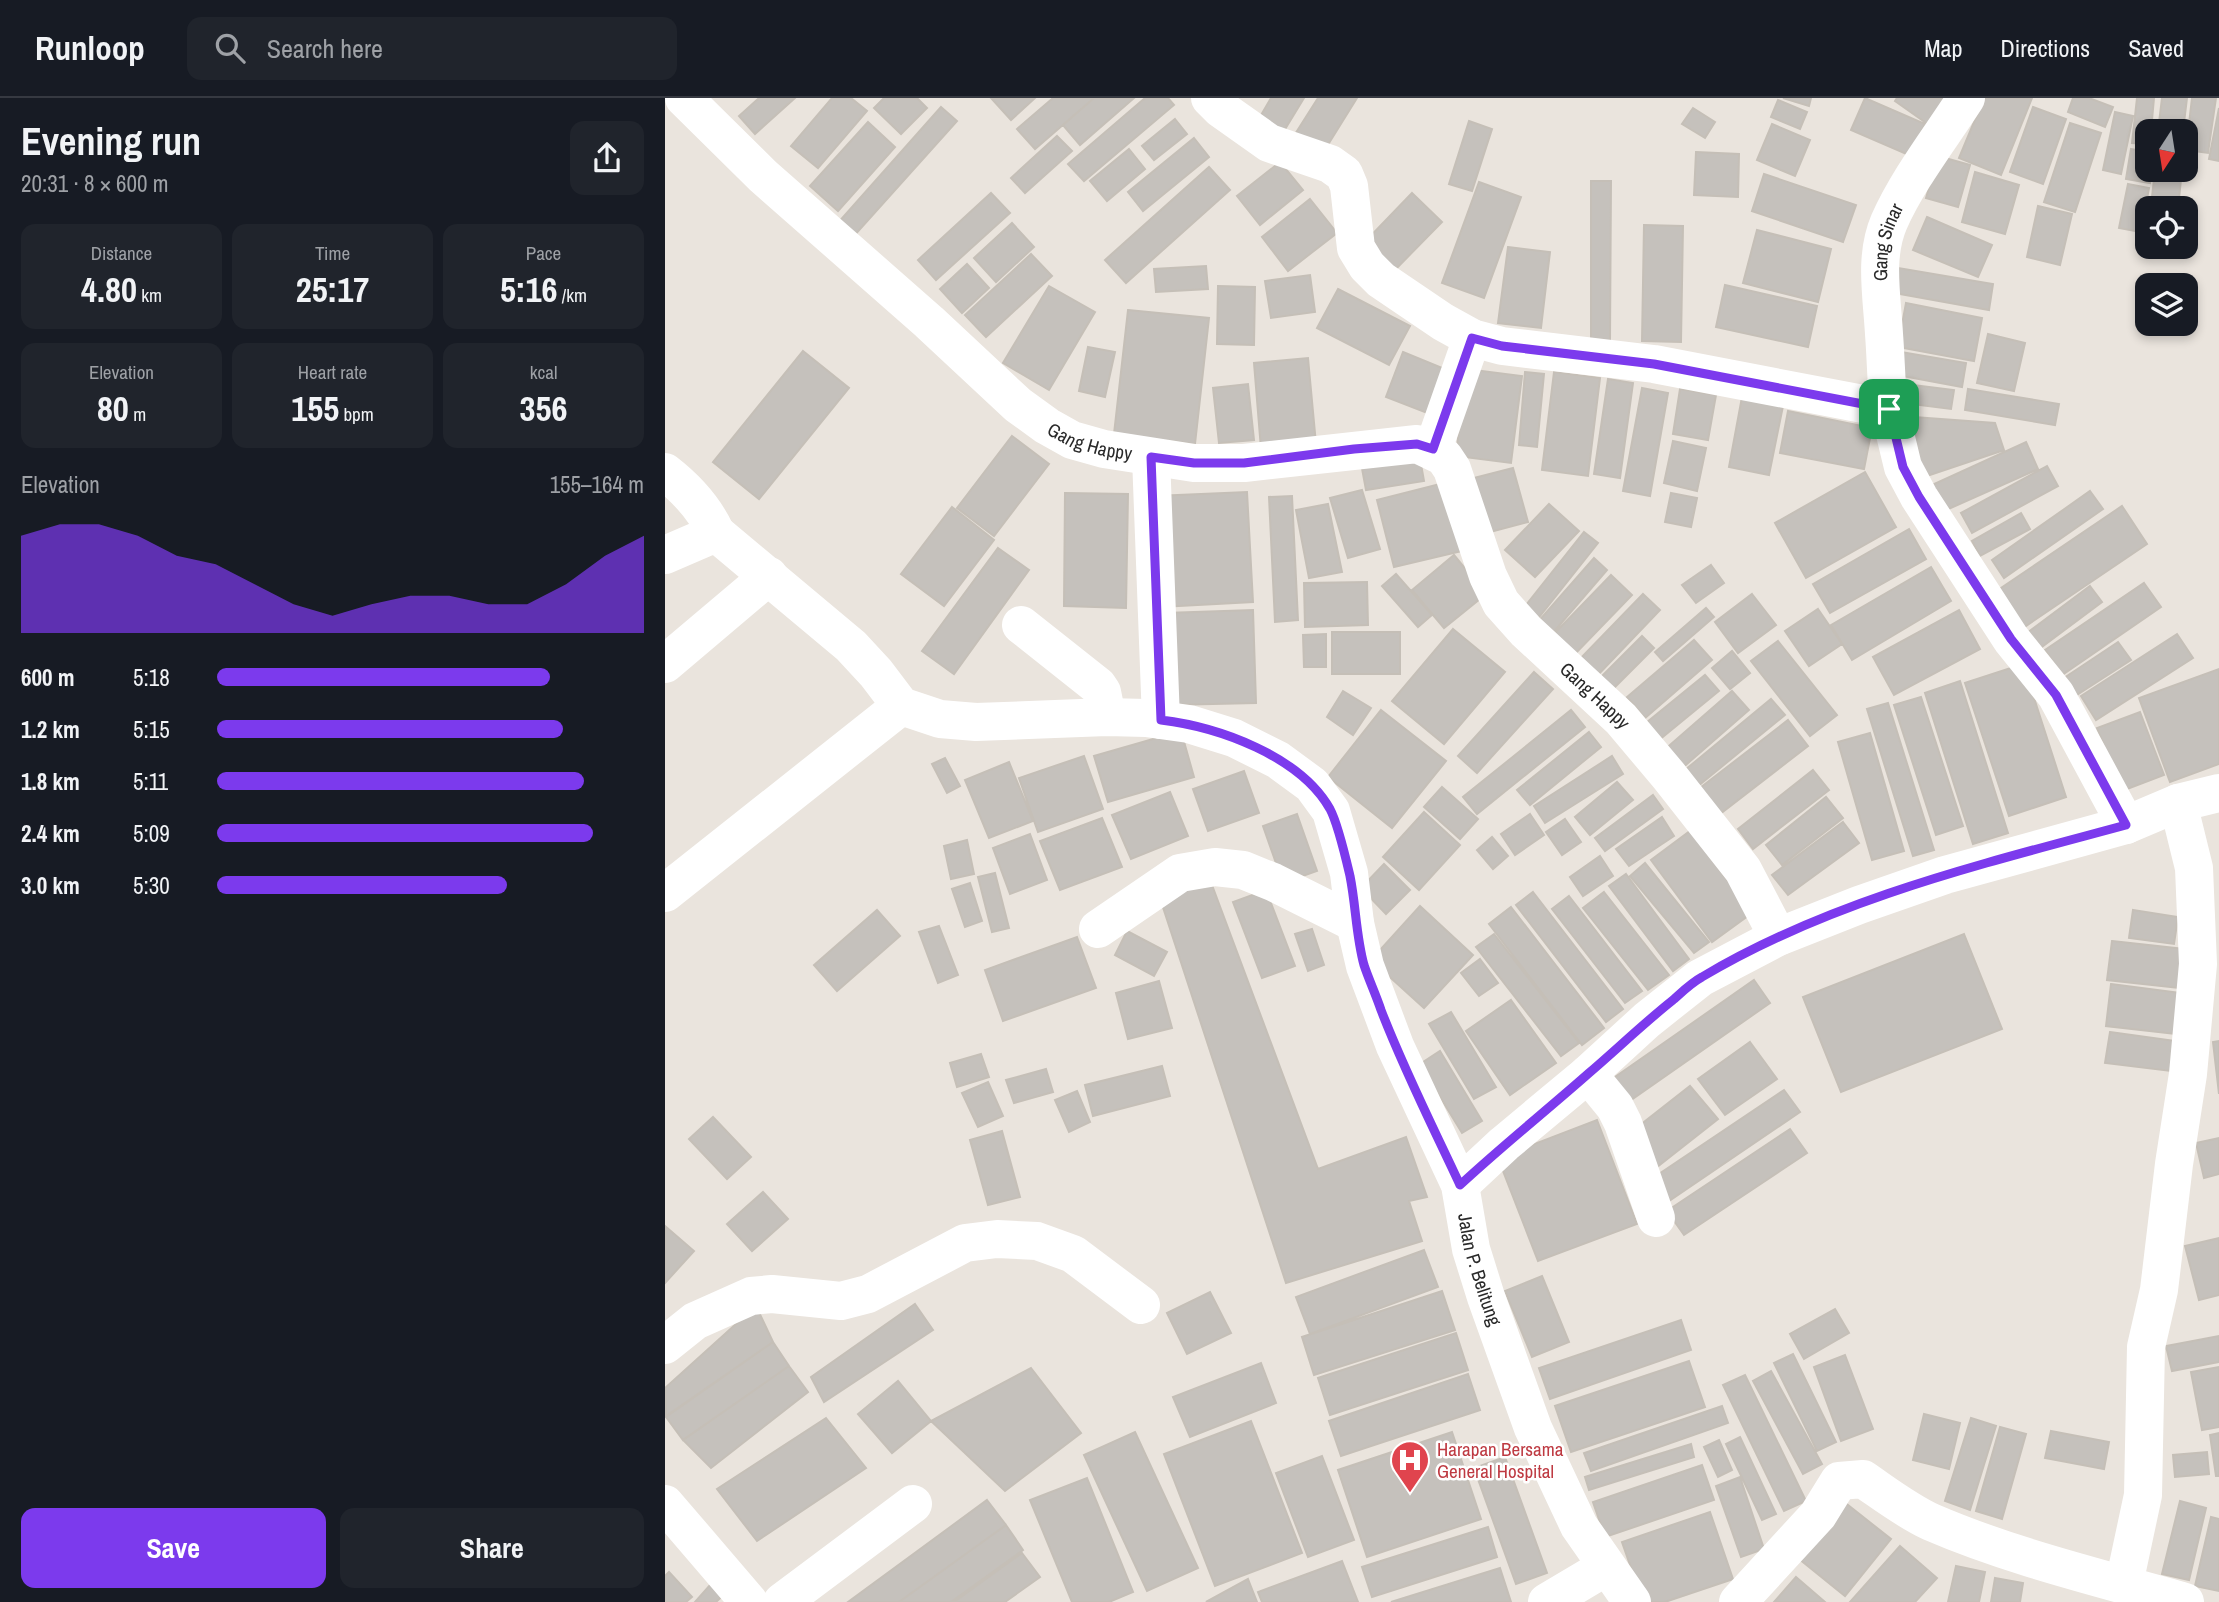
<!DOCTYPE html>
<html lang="en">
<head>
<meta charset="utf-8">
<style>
	body { margin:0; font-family:"Archivo Narrow",sans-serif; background:#20242c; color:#f1f3f6; height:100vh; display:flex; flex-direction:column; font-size:26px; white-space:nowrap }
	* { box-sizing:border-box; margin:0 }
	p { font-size:23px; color:#9ea1a6 }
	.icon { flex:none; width:38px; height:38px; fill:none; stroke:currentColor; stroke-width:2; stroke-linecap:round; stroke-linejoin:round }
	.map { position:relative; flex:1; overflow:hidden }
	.drawer { display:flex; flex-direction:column; background:#171b24; width:665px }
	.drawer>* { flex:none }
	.needle { width:46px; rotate:192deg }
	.fabs { position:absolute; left:1470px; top:21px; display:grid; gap:14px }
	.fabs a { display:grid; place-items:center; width:63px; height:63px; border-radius:14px; background:#171b24; box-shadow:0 4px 10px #0003; font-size:35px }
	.pin { position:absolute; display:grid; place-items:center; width:60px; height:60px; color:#fff; margin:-30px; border-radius:14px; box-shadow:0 4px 10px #0006 }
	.round { display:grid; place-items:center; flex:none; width:74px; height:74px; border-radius:14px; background:#20242c }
	.head { display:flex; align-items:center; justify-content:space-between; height:119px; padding:0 21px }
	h1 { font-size:38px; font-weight:700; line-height:52px }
	.metrics { display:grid; grid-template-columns:repeat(3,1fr); gap:10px; height:119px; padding:7px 21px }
	.metrics div { display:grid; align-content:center; border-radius:14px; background:#20242c; text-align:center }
	.metrics b { font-size:35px; font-weight:700 }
	.metrics small { font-size:19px; font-weight:400 }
	.metrics p { font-size:19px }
	.chart { height:196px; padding:14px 21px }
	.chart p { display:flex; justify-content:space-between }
	.chart svg { width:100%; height:126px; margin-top:7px; fill:#7c3aed; opacity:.7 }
	.button { display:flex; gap:14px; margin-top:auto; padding:14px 21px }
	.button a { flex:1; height:80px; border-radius:14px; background:#7c3aed; color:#fff; font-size:28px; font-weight:700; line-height:80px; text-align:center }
	.button a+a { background:#20242c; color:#f1f3f6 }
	ul { padding:0 21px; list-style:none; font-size:23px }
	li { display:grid; grid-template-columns:112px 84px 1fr; align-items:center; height:52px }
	li i { height:18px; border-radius:9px; background:#7c3aed }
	header { display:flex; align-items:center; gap:42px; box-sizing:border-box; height:98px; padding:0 35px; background:#171b24; border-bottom:2px solid #363941 }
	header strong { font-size:33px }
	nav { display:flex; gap:38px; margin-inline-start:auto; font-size:24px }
	.search { width:490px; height:63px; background:#20242c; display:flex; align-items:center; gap:18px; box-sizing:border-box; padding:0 24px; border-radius:14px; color:#9ea1a6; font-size:26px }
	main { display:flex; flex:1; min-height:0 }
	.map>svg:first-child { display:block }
	.building { fill:#c5c1bc; stroke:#c5bfb7; stroke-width:2 }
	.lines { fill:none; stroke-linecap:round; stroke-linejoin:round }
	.minor { stroke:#fff; stroke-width:38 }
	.route-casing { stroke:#fff; stroke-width:14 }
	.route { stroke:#7c3aed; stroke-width:9 }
	.labels { text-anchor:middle; stroke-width:5; stroke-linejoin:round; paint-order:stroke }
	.street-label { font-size:19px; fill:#292929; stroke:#fff }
	.health-label { font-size:19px; fill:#be3a42; stroke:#fff; text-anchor:start }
</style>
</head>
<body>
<header>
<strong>Runloop</strong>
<div class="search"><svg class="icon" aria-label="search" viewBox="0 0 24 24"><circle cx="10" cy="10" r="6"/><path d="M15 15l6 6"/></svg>Search here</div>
<nav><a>Map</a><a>Directions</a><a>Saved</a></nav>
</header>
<main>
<section class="drawer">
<div class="head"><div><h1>Evening run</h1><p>20:31 · 8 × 600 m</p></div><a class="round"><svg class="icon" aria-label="share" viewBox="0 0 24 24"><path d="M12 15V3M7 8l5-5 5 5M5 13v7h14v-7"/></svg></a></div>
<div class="metrics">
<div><p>Distance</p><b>4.80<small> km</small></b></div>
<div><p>Time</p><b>25:17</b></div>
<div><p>Pace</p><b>5:16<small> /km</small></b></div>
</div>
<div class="metrics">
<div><p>Elevation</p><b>80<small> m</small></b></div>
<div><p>Heart rate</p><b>155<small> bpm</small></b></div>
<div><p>kcal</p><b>356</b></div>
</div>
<div class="chart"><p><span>Elevation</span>155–164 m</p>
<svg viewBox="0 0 160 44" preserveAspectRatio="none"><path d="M0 44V10L10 6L20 6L30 10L40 17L50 20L60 27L70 34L80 38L90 34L100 31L110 31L120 34L130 34L140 27L150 17L160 10V44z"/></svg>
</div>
<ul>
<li><b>600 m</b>5:18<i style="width:78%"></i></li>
<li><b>1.2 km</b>5:15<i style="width:81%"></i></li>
<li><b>1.8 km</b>5:11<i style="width:86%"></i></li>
<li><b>2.4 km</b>5:09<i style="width:88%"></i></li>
<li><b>3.0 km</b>5:30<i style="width:68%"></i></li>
</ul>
<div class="button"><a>Save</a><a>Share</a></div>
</section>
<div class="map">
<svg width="1554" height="1504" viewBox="0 0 1554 1504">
	<rect width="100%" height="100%" fill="#eae4dd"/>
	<path class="building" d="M94 0H130L90 36 74 18Z
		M167 0H186L202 13 153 70 126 48Z
		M219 0H252L262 10 236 36 209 10Z
		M326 0H370L346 22Z
		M388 0H429L370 51 352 31Z
		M429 0H469L415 47 398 27Z
		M480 0H503L509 7 419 83 403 66Z
		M606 0H639L619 33 595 19Z
		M653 0H692L656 58 627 41Z
		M1118 0H1146L1144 8Z
		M1200 0 1260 26 1246 58 1186 32Z
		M1232 0H1288L1267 29 1230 3Z
		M1319 0H1367L1336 77 1294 60Z
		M1408 0H1424L1448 9 1440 29 1403 14Z
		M1472 0H1489L1486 33H1482V46L1467 45Z
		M1497 0H1522L1518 33H1493Z
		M1527 0H1551L1543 55 1521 52Z
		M1113 2 1142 14 1135 31 1106 19Z
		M276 9 292 23 187 140 172 126Z
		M1368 9 1401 21 1378 86 1345 74Z
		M1028 10 1050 24 1040 40 1017 26Z
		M1554 10V63L1544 61Z
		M1450 14 1468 18 1456 76 1438 72Z
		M510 21 522 36 489 62 477 48Z
		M804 23 827 31 807 93 784 86Z
		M203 24 230 49 173 113 145 88Z
		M1405 25 1436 35 1410 114 1379 104Z
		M1107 26 1145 42 1130 78 1092 62Z
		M392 38 407 53 360 95 346 80Z
		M529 40 544 59 478 113 463 94Z
		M464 51 480 71 442 103 425 83Z
		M1466 51 1482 54V72H1487L1485 85 1461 81Z
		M1031 54 1074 56 1073 99 1029 97Z
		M1273 58 1305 67 1293 109 1261 100Z
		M615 64 638 92 595 127 572 98Z
		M544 69 565 92 461 185 440 162Z
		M1490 72H1517L1513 110 1486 108Z
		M1310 74 1354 87 1340 136 1297 124Z
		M1099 76 1191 107 1178 144 1087 113Z
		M926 83H946L945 242 926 241Z
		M814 84 856 99 819 200 777 185Z
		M1463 86 1484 90 1476 134 1454 130Z
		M326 95 345 115 271 182 253 162Z
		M747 95 777 124 724 178 694 150Z
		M645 101 672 135 623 173 597 139Z
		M1373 108 1407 116 1395 167 1362 159Z
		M1262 119 1327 147 1313 179 1248 152Z
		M347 125 369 149 331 184 309 160Z
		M979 127 1018 128 1016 244 977 243Z
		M1092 132 1166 151 1153 204 1078 185Z
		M843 149 885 154 876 230 833 225Z
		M366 156 387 178 321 239 300 217Z
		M302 166 324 190 297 215 275 191Z
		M541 168 543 191 491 194 489 171Z
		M1233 170 1328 186 1324 212 1229 195Z
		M645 177 650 214 606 220 600 183Z
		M1060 187 1152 208 1143 249 1051 229Z
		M384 188 430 214 384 292 338 265Z
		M553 188 590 189 589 247 552 246Z
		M673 191 745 228 724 267 652 230Z
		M1241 205 1317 220 1309 263 1233 249Z
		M463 212 544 220 530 346 449 336Z
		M1323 236 1360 245 1349 293 1312 285Z
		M423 249 450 254 440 299 414 293Z
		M138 253 184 290 94 401 48 364Z
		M738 254 787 274 770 318 721 299Z
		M1236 254 1301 265 1297 289 1232 277Z
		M643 260 651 346 596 351 589 265Z
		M801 271 857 278 846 365 791 358Z
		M860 274 879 276 872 349 854 347Z
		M889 274 935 280 923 378 877 372Z
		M943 281 968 285 955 380 929 376Z
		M1232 285 1289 292 1286 311 1230 304Z
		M583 286 589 342 554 345 548 290Z
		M977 290 1003 295 985 398 958 393Z
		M1015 291 1051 297 1043 342 1008 336Z
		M1303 291 1394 306 1390 327 1300 312Z
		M1077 299 1118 308 1104 377 1064 369Z
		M1123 313 1207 330 1199 371 1115 355Z
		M1235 318 1330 325 1339 352 1256 380Z
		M347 338 384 366 329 438 292 410Z
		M1008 343 1041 350 1032 393 999 385Z
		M1361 344 1373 371 1279 413 1267 387Z
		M754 355 759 383 701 392 696 365Z
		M1382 368 1393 388 1307 435 1296 415Z
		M848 370 863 424 825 434 809 380Z
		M1200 374 1231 429 1141 480 1110 425Z
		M783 384 801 452 729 469 712 402Z
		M697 392 715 451 683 460 665 400Z
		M1425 393 1438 411 1339 480 1327 462Z
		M582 394 588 504 496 509 490 398Z
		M400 395 463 396 461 510 399 508Z
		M1006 395 1032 400 1026 429 1000 424Z
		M627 398 633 522 610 524 604 399Z
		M663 406 677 474 644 480 631 412Z
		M884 406 914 433 870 479 840 452Z
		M1457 408 1482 446 1358 530 1333 492Z
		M287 409 329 442 279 508 236 476Z
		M1356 415 1365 431 1315 458 1307 443Z
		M1244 431 1261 461 1165 515 1148 486Z
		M919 434 933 445 871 523 857 512Z
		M333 450 364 472 289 576 257 553Z
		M789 457 821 496 779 530 747 492Z
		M929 460 942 472 886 537 872 525Z
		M1046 467 1059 485 1031 505 1017 487Z
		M1266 469 1286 503 1187 562 1166 527Z
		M731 476 767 517 753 529 717 488Z
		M946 477 967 497 906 560 885 540Z
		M702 484 703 527 640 529 639 485Z
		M1479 485 1496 509 1397 577 1380 552Z
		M1425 488 1437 504 1374 551 1362 535Z
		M978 496 995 512 929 581 912 564Z
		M1087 496 1111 527 1073 555 1050 524Z
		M1041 510 1049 519 998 563 990 554Z
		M1153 511 1177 546 1144 568 1120 533Z
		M588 512 591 605 504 607 500 515Z
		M1294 512 1315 551 1229 597 1208 559Z
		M788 531 840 574 779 646 727 603Z
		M667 534H735V576H667Z
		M661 536V569H639L638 537Z
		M1512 536 1528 560 1431 622 1416 598Z
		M977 538 989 550 946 593 934 581Z
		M1029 542 1047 562 980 620 962 599Z
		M1113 543 1172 617 1145 638 1086 563Z
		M1453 544 1466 562 1407 600 1396 582Z
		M1067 553 1085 575 1065 591 1047 570Z
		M1358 566 1401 699 1344 718 1300 585Z
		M1554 571V666L1505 684 1474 600Z
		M869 574 888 591 812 675 793 658Z
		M1040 577 1054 593 994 642 981 625Z
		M1295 583 1343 735 1308 746 1260 595Z
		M678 593 706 610 688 637 662 619Z
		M1067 593 1084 612 1015 672 998 653Z
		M1256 599 1298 728 1271 737 1229 607Z
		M1106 601 1120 617 1033 688 1020 672Z
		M1223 605 1269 752 1248 758 1202 611Z
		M716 612 781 663 727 730 663 679Z
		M906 612 920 629 812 716 798 699Z
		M1475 614 1499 677 1457 693 1432 630Z
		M1123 622 1143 648 1055 716 1035 690Z
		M516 633 529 679 443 704 429 658Z
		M924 634 936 649 865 707 852 692Z
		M1205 635 1239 753 1207 762 1173 644Z
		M419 658 438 711 373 734 354 680Z
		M947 658 958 676 880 725 869 708Z
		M280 660 295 688 282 695 267 666Z
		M344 664 368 723 324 740 300 682Z
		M1148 672 1164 692 1088 751 1073 731Z
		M579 673 594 715 543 733 528 691Z
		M952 684 968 702 925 737 910 719Z
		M777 689 813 721 795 741 759 709Z
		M505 694 523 738 466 761 447 717Z
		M988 697 998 711 940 753 930 740Z
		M1161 699 1178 720 1117 767 1101 747Z
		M759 714 795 747 754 792 718 759Z
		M632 716 652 773 618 785 598 728Z
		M865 716 879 737 850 757 836 736Z
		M997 719 1009 738 964 768 951 751Z
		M437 720 457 769 395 792 375 743Z
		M900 721 916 744 897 757 881 734Z
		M1178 724 1194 745 1123 797 1107 777Z
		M1025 733 1087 815 1047 844 986 762Z
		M365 736 382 782 345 796 328 750Z
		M827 739 843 758 828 771 812 752Z
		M302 742 309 776 286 781 279 748Z
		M935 758 948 778 918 798 905 779Z
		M980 765 1044 844 1029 855 965 778Z
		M719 766 745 792 721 816 696 790Z
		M330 775 344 830 327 834 313 779Z
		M961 776 1024 861 1008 873 944 788Z
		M544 779 653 1071 741 1039 762 1099 744 1103 757 1143 621 1185 494 797Z
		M305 785 317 823 300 829 287 791Z
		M601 792 630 868 597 880 568 804Z
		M868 794 958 911 941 924 851 807Z
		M939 794 1004 877 983 892 918 810Z
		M904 798 977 893 960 905 887 811Z
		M755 808 808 857 759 910 706 862Z
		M846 809 939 930 917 947 824 826Z
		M212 812 235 838 172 893 149 867Z
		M1468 812 1513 819 1509 846 1464 840Z
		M274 828 293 877 273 885 254 834Z
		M647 831 659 867 643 873 630 836Z
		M462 833 502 854 489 878 450 857Z
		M829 836 914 945 896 958 811 849Z
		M1299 836 1337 931 1176 994 1138 899Z
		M412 839 431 890 338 923 320 872Z
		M1447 843 1528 852 1523 891 1442 882Z
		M815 861 833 885 814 898 796 875Z
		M1089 882 1105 905 956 1009 940 986Z
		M494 883 507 930 463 941 451 895Z
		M1446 886 1524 896 1519 937 1441 928Z
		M846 902 891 965 845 997 801 933Z
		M786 914 831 989 809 1001 764 926Z
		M1445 934 1518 944 1514 974 1440 965Z
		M1554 943V996L1548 944Z
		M1085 944 1112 981 1060 1017 1033 981Z
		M775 953 817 1023 797 1035 755 966Z
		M316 956 324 979 292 989 285 965Z
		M497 968 505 998 428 1018 420 987Z
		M381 971 388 994 349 1005 341 982Z
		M323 984 338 1018 313 1029 297 995Z
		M1025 988 1053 1021 992 1069 965 1035Z
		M1119 992 1135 1014 998 1107 982 1084Z
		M412 993 425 1024 404 1034 390 1002Z
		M48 1019 86 1059 62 1081 24 1041Z
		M932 1022 972 1126 873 1163 833 1060Z
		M1125 1031 1142 1055 1019 1137 1002 1113Z
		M337 1033 355 1099 323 1107 305 1042Z
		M1554 1040V1076L1539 1080 1531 1045Z
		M98 1094 123 1121 87 1153 62 1126Z
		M0 1128 29 1153 0 1185Z
		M1554 1140V1197L1534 1202 1520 1148Z
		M759 1152 773 1189 645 1236 631 1199Z
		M877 1178 904 1244 867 1259 840 1193Z
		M777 1193 790 1232 649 1277 637 1239Z
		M545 1194 566 1235 522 1256 502 1215Z
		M250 1206 268 1232 159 1304 146 1279Z
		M91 1208 108 1244 1 1318 0 1290Z
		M1170 1211 1184 1235 1139 1261 1125 1236Z
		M1016 1222 1026 1252 885 1301 874 1270Z
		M791 1235 803 1272 665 1317 653 1280Z
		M1554 1238V1264L1507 1273 1501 1248Z
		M108 1244 124 1268 18 1342 1 1319Z
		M1128 1256 1171 1344 1152 1353 1109 1265Z
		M1180 1257 1208 1331 1176 1343 1149 1269Z
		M1024 1263 1040 1309 906 1354 890 1308Z
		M596 1265 611 1305 525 1339 508 1299Z
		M124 1268 143 1294 46 1370 18 1342Z
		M1554 1269V1329L1537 1332 1526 1274Z
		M366 1270 416 1335 340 1393 266 1323Z
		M1106 1273 1157 1366 1138 1376 1088 1283Z
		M803 1276 815 1312 676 1358 664 1323Z
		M1080 1277 1141 1403 1119 1413 1058 1287Z
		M233 1283 266 1323 227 1355 193 1316Z
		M1057 1308 1063 1325 926 1373 919 1355Z
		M1259 1316 1295 1325 1284 1371 1248 1362Z
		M161 1320 201 1370 92 1443 52 1391Z
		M1306 1320 1331 1328 1305 1412 1280 1403Z
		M586 1323 637 1455 550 1488 499 1356Z
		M1335 1329 1361 1336 1337 1421 1311 1413Z
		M1386 1333 1444 1344 1439 1371 1380 1360Z
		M470 1334 533 1470 482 1493 419 1357Z
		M787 1334 816 1421 702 1459 673 1372Z
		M1554 1335V1378H1551L1545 1337Z
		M1075 1339 1111 1416 1097 1422 1061 1346Z
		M1054 1342 1067 1372 1053 1379 1039 1349Z
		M1026 1346 1029 1359 924 1392 920 1379Z
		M1542 1354 1544 1376 1510 1379 1508 1357Z
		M657 1358 689 1442 643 1459 611 1375Z
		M840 1359 882 1475 851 1486 809 1370Z
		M1037 1367 1049 1402 940 1439 928 1404Z
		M1075 1379 1099 1451 1076 1459 1051 1388Z
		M422 1380 468 1494 444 1504H407L365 1402Z
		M322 1402 341 1427 234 1504H183Z
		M1178 1403 1226 1441 1180 1498 1133 1460Z
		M1515 1403 1541 1410 1524 1482 1497 1476Z
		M1045 1414 1068 1481 1000 1504H978L957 1444Z
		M1546 1419 1554 1421V1493L1530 1488Z
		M341 1427 358 1452 286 1504H234Z
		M823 1429 832 1459 707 1499 697 1469Z
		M1235 1448 1272 1480 1250 1504H1185Z
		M357 1455 375 1479 340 1504H289Z
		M677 1463 693 1504H597L593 1494Z
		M1291 1468 1320 1474 1314 1504H1283Z
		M835 1470 846 1504H726Z
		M4 1474 27 1499 21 1504H0V1478Z
		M53 1478 64 1492 51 1504H30Z
		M1131 1479 1160 1504H1109Z
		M1330 1480 1358 1485 1355 1504H1326Z
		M583 1481 592 1504H541Z"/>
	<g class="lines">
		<g class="minor">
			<path id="s1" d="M19 0 98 78 264 224 353 307 382 328 407 342 439 351 529 365H579L752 346 779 359 787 371 823 478 836 505 861 533 956 621 1004 678 1078 772 1113 839"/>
			<path d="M545 0 556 11 604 45 665 66 679 76 684 88 691 150 702 168 716 182 778 224 807 240 837 248 989 266 1224 311 1238 369 1254 399 1346 541 1391 597 1461 727"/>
			<path id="s2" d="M1224 311C1221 286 1221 261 1219 236 1217 198 1209 159 1224 124 1243 81 1276 39 1301 0"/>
			<path d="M768 351 807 240"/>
			<path d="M486 359 496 622"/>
			<path d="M0 374C22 391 39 409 51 435"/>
			<path id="s3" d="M0 457 51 435 186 548 211 575 236 608 275 621 311 624 442 619 481 620 524 626 569 640 613 662 647 687 666 713 684 775 690 825 700 868 730 948 795 1087 806 1151 821 1199 868 1330 914 1428 967 1504"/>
			<path d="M356 527 433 588 437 594 442 619"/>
			<path d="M0 566 104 478"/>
			<path d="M0 795 236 608"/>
			<path d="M433 831 515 775 550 769 578 772 608 784 690 825"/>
			<path d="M923 976 950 1009 958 1025 991 1120"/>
			<path d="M795 1087 839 1046 923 976 982 922 1035 880 1113 839 1194 807 1280 777 1461 727 1513 705 1554 695"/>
			<path d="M0 1247 30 1223 86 1198 107 1196 176 1203 203 1196 300 1145 332 1141 372 1143 408 1156 476 1207"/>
			<path d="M0 1406 84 1504"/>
			<path d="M1459 1486 1478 1397 1481 1249 1494 1192 1509 1066 1523 976 1533 866 1529 770 1513 705"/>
			<path d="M117 1504 248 1406"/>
			<path d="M882 1504 941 1469"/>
			<path d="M1073 1504 1153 1417 1174 1383 1198 1381C1220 1396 1242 1413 1266 1424 1347 1459 1436 1480 1520 1504"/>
		</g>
	</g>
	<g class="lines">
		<defs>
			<path id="route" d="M807 240 837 248 989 266 1224 311 1238 369 1254 399 1346 541 1391 597 1461 727C1317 766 1166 802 1037 879 1026 885 1017 894 1008 902 979 925 952 951 924 975 881 1013 837 1048 795 1087 768 1029 739 972 716 912 711 897 704 882 699 867 691 838 691 808 685 778 681 761 673 726 665 711 635 658 554 629 496 622L486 359 529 365H579L689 351 752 346 768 351Z"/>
		</defs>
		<use href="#route" class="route-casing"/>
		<use href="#route" class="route"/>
	</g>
	<defs>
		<symbol id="hospital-pin" viewBox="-11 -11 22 30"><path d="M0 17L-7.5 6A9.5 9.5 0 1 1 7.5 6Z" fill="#e0444e" stroke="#fff"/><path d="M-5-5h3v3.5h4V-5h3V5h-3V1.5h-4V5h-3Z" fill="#fff"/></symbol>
	</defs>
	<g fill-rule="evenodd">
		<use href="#hospital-pin" x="723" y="1340" width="44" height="60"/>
	</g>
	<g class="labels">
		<g class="street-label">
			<text dy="7" stroke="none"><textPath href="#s2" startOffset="168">Gang Sinar</textPath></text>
			<text dy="7" stroke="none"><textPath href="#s1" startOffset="536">Gang Happy</textPath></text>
			<text dy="7" stroke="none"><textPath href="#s1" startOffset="1186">Gang Happy</textPath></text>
			<text dy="7" stroke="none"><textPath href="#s3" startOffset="1256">Jalan P. Belitung</textPath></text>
		</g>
		<g class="health-label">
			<text x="772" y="1358">Harapan Bersama<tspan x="772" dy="22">General Hospital</tspan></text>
		</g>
	</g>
</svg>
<div class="fabs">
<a><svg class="needle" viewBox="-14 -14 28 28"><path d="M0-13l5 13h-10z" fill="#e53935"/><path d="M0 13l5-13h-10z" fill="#9ea1a6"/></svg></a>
<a><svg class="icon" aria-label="locate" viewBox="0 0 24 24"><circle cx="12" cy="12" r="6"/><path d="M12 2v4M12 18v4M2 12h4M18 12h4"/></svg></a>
<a><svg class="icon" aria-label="layers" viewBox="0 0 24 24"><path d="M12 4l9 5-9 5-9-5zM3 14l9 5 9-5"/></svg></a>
</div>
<div class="pin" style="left:1224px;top:311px;background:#1e9e55"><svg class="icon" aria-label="arrive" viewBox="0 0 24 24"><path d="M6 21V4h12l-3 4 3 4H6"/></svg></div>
</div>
</main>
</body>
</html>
